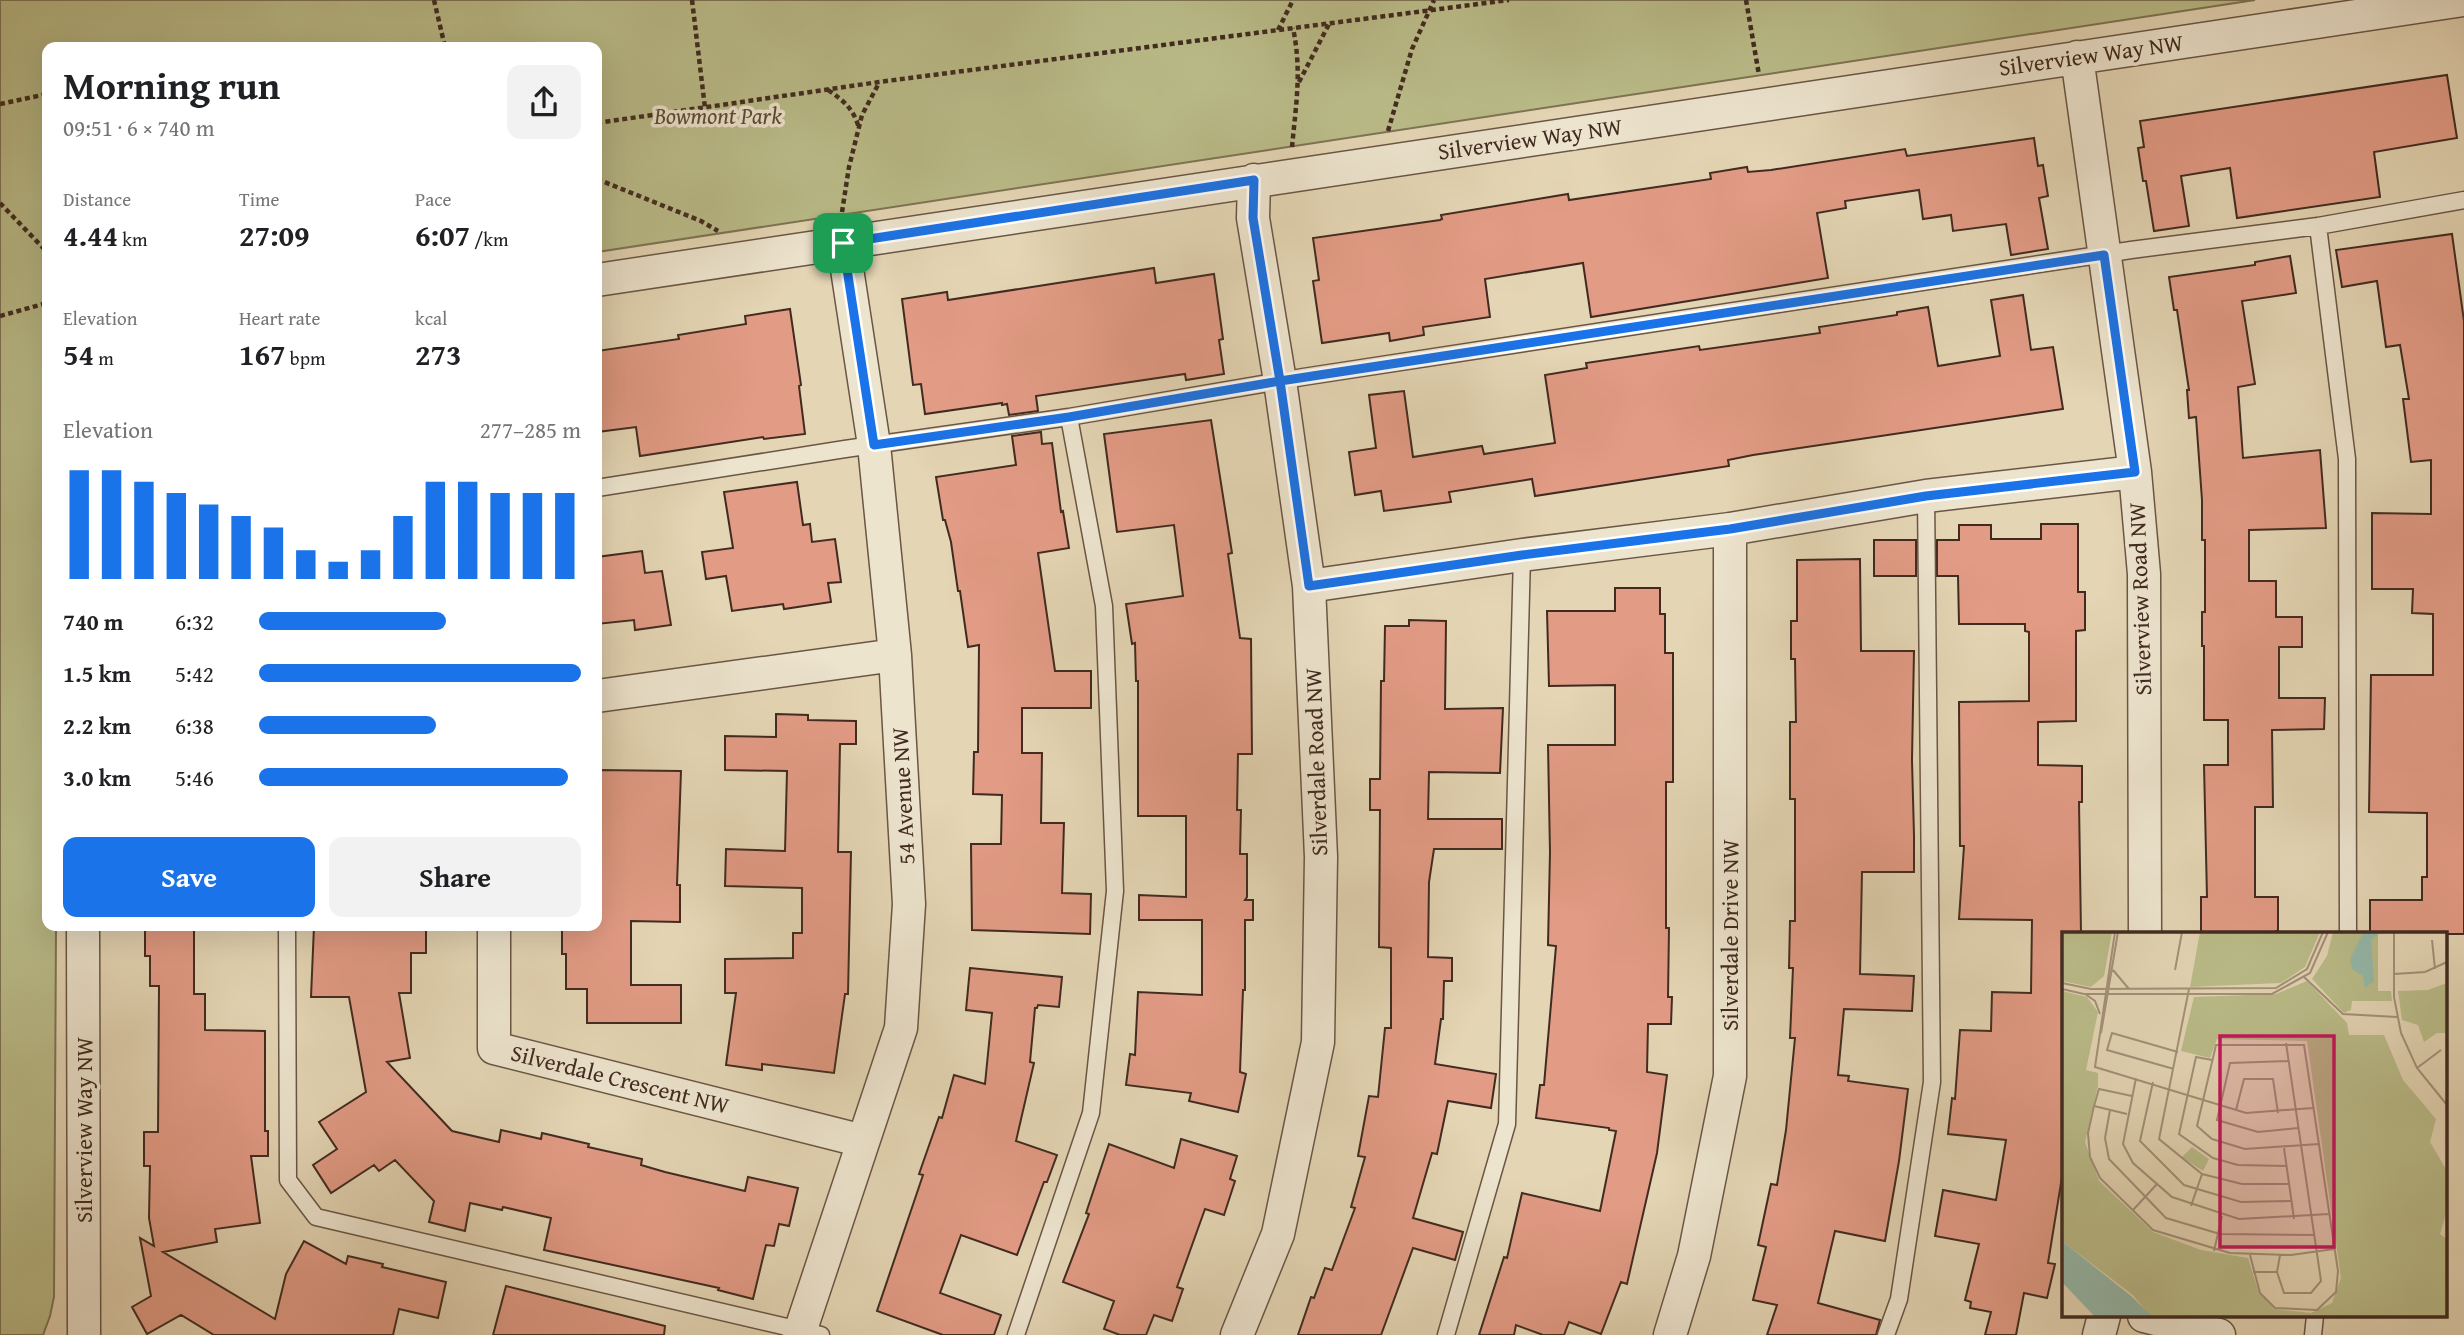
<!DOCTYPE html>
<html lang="en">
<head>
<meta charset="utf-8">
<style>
	body { margin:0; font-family:"Gentium Book Plus",serif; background:#f2f2f2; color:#202124; height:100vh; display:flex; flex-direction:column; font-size:26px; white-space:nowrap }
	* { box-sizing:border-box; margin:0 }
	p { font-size:23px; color:#757577 }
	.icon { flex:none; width:38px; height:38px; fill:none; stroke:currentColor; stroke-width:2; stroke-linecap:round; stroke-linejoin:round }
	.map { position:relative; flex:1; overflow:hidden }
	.drawer { position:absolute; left:42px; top:42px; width:560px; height:889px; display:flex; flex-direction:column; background:#fff; border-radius:14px; box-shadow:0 7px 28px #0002 }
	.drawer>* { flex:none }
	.pin { position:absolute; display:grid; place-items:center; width:60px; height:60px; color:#fff; margin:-30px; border-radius:14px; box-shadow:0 4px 10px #0006 }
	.round { display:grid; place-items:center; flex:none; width:74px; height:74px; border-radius:14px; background:#f2f2f2 }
	.summary { display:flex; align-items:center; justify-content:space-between; height:119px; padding:0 21px }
	h1 { font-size:38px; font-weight:700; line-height:52px }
	.stats { display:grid; grid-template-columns:repeat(3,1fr); gap:10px; height:119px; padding:7px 21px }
	.stats div { display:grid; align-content:center }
	.stats b { font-size:30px; font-weight:700 }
	.stats small { font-size:19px; font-weight:400 }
	.stats p { font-size:19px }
	.chart { height:196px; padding:14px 21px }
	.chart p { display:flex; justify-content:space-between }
	.chart svg { width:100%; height:126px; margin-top:7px; stroke:#1a73e8; stroke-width:6 }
	.cta { display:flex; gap:14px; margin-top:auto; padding:14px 21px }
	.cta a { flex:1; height:80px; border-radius:14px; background:#1a73e8; color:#fff; font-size:28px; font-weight:700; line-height:80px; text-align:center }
	.cta a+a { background:#f2f2f2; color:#202124 }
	ul { padding:0 21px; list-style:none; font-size:23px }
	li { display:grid; grid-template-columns:112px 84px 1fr; align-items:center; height:52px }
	li i { height:18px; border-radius:9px; background:#1a73e8 }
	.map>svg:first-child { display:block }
	.green { fill:#babc89; stroke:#7e7454; stroke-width:2 }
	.building { fill:#e29b85; stroke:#412b20; stroke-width:2 }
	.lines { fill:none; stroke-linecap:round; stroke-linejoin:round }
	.lane-casing { stroke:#6a5645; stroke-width:19 }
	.street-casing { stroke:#6a5645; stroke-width:35 }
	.path { stroke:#412b20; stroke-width:4.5; stroke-dasharray:5 3.5; stroke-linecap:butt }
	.lane { stroke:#ede4ce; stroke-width:16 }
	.street { stroke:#ede4ce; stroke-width:32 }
	.route-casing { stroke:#fff; stroke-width:14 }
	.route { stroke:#1a73e8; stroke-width:9 }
	.labels { text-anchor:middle; stroke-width:7; stroke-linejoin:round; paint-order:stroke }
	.street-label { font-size:23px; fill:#412b20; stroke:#ede4ce }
	.park-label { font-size:23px; font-style:italic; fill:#594835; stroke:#ede4ce }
	.inset-road { fill:none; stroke:#a39179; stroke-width:2 }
	.view { fill:#c2185b; fill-opacity:0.15; stroke:#c2185b; stroke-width:3.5 }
	.inset-edge { fill:none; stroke:#412b20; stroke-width:3.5 }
</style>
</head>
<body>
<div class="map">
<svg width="2464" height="1335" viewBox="0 0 2464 1335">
	<rect width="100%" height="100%" fill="#e4d5b4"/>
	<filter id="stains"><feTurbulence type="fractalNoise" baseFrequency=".00286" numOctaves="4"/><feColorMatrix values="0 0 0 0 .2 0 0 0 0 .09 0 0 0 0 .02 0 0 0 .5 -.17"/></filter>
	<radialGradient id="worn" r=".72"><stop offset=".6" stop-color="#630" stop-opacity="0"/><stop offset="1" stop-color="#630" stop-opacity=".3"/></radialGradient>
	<path class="green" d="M0 0H2255L597 252V47H47V926H56L54 1297 50 1316 43 1335H0Z"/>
	<path class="building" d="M2447 75 2457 138 2374 152 2380 197 2237 218 2230 168 2181 176 2189 226 2154 231 2146 181H2143L2138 148 2144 147 2140 121Z
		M2034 138 2038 166 2043 165 2048 196 2039 198 2048 249 2011 255 2006 224 1953 231 1951 215 1923 219 1919 190 1845 201 1846 208 1817 213 1828 278 1591 317 1583 263 1485 279 1490 317 1423 327 1424 335 1390 341 1389 333 1322 343 1313 281 1319 280 1313 238 1440 220 1442 219 1441 215 1568 194 1569 200 1711 179 1710 173 1747 167 1748 172 1771 170 1905 149 1907 156Z
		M2452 234 2464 321V934H2370V900H2422V877H2427V813L2369 812 2371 675H2433V614L2412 613 2413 589H2372V513L2431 514V460L2411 462 2403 399H2409L2400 345 2386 347 2377 281 2342 287 2336 250Z
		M2290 256 2296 293 2242 301 2255 384 2238 387 2243 458 2320 450 2326 528 2249 530V581H2276V617H2302V647H2279V698H2325L2324 729 2272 730 2273 807H2255V897H2278V931H2276V934H2201V897H2207L2204 765H2228V720H2204V646H2202V612H2205V540H2202V500L2196 417 2189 418 2187 390H2189L2177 310H2174L2169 277 2255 265V262Z
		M1154 268 1156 283 1214 274 1223 339 1219 340 1224 374 1186 380 1185 374 1036 396 1038 411 1009 415 1007 404 1002 405V403L925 414 921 384 913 385 902 299 947 292 948 300Z
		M2023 295 2031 350 2053 347 2063 409 1753 455 1728 460 1729 466 1535 496 1532 479 1449 492 1451 502 1384 511 1381 491 1355 495 1349 452 1376 448 1369 395 1404 391 1413 457 1482 446 1484 454 1555 443 1545 375 1587 368 1586 363 1699 346 1700 350 1820 333 1819 327 1897 315V312L1928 307 1938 366 2000 356 1991 300Z
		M790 309 801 385 799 386 805 434 764 439 763 437 640 456 636 427 597 432V351L679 339 678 335 746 324 745 316Z
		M1211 420 1232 553 1228 554 1240 638 1251 639 1252 754H1238L1237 810H1241L1240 854H1247V897L1245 900H1253V920H1245V990H1243L1240 1072 1246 1074 1238 1112 1189 1101 1191 1093 1126 1085 1130 1054 1135 1055 1138 992 1202 995V920H1139V895L1186 897V816H1138V681H1136L1135 643 1132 644 1126 604 1183 596 1174 525 1117 532 1104 434Z
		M1041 432 1042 444 1052 443 1061 512 1063 511 1069 548 1038 553 1055 671H1091V708H1022V753H1042L1041 823H1064L1062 893 1091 894 1090 934 972 930 971 844H1001L1002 795 973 794 974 752H978L979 645 968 647 960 591H958L951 542 945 520H943L936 477 1016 465 1012 436Z
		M797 482 803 525 810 524 812 542 835 539 841 582 828 583 831 602 784 609 783 604 732 611 726 576 706 579 702 552 733 548 724 492Z
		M2041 524H2078V592H2085V630L2076 631V721L2038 722V765L2082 766V802H2079L2081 934H2063V1171L2048 1263 2055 1264 2047 1298 2024 1293 2016 1335H1985L1991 1312 1970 1308 1971 1302 1965 1300 1979 1244 1935 1236 1943 1190 1996 1200 2006 1140 1948 1134 1952 1098 1955 1099 1960 1030 1991 1031 1992 992 2031 993 2032 920 1959 919 1964 846H1960L1959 702 2029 701V632L2025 631V624H1959L1958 576H1937V540H1959V525H1991V539H2041Z
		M1874 540H1916V576H1874Z
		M642 551 645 573 662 571 671 625 635 630 634 620 597 624V557Z
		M1860 559 1861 651H1914L1912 760 1914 835V872H1862L1860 974 1914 976 1912 1011 1844 1009 1838 1075 1849 1076 1848 1081 1908 1089 1899 1161 1885 1241 1835 1231 1818 1303 1880 1320 1876 1335H1767L1777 1305 1753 1300 1766 1247 1758 1245 1771 1184 1777 1185 1786 1130 1795 1038H1790L1793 968H1789L1790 921H1795V799H1790V722H1796L1795 659H1791V621H1797V560Z
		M1615 588H1660V614H1665V653H1673V782H1666V928H1669L1668 997H1672L1671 1024H1648L1647 1072 1667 1075 1657 1153 1627 1284 1621 1282 1601 1334 1569 1322 1564 1335H1543L1516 1325 1514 1335H1479L1504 1257 1507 1258 1522 1193 1600 1211 1616 1131 1609 1130V1128L1536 1118 1540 1085H1544L1556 946 1548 945 1550 852 1548 745H1615V685L1549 686 1547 611H1615Z
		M1409 620 1446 621 1445 709 1503 708 1500 773 1429 772 1428 819H1502V849H1434L1429 882 1428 957 1452 958V981H1444L1443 1019H1441L1435 1064 1496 1074 1491 1108 1448 1101 1437 1154 1432 1153 1413 1218 1463 1232 1455 1260 1413 1248 1381 1335H1298L1311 1297 1314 1298 1325 1268 1332 1270 1355 1208 1351 1207 1365 1157 1358 1156 1369 1096 1378 1097 1385 1028H1391V948L1379 947 1380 810H1370V779H1380L1381 681H1384L1385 626H1409Z
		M776 714 808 715V720L856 721V744H840L838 852H851L848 994H845L834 1073 762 1064V1070L726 1065 736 993H725V959L793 958V933H802V888L725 886 726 849 785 851 787 771 725 770V736L776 737Z
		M597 770 681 771 677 885H680V922L631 921V985H681V1023H587V989H566V954H562V926H597Z
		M145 926H194V994H205V1030L265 1031V1131H268V1156H251L260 1223 215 1229 217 1242 163 1252 275 1319 286 1274 304 1241 346 1264 348 1256 383 1264 382 1267 446 1282 438 1318 399 1309 393 1335H214L181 1315 147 1334 132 1307 151 1296 140 1238 154 1246 149 1218 150 1166H144V1132H158L159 986H150V956H145Z
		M314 926H426V953H411V993H399L410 1058 387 1062 452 1131 499 1142 501 1130 541 1139 542 1133 589 1144 588 1147 642 1159 641 1165 665 1172 745 1191 748 1177 798 1188 789 1226 779 1224 774 1246 766 1245 753 1299 718 1290 719 1288 544 1250 551 1218 503 1207 502 1210 470 1203 465 1231 429 1222 434 1201 395 1160 379 1171 374 1165 331 1193 313 1165 337 1149 319 1122 366 1092 349 997H311Z
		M970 968 1062 977 1059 1007 1038 1005 1037 1008H1035L1030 1062 1034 1063 1016 1141 1057 1155 1047 1182H1044L1017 1255 961 1235 940 1293 1001 1315 994 1335H943L877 1311 923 1175 919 1174 939 1117 942 1118 954 1075 985 1084 992 1013 966 1010Z
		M1181 1139 1237 1156 1230 1179 1235 1181 1224 1215 1205 1209 1177 1287 1183 1289 1172 1321 1154 1315 1146 1335H1120L1104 1329 1114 1301 1063 1282 1089 1214 1086 1213 1109 1144 1174 1168Z
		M506 1286 665 1326 664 1335H493Z"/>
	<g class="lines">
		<defs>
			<path id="lane" d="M2318 226 2347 459 2348 934
				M597 488 845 449 1069 417 1303 377 2131 250 2318 226 2464 200
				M287 926 288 1180 316 1217 821 1335
				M1016 1335 1091 1113 1115 891 1104 606 1069 417
				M1446 1335 1507 1124 1522 555
				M1886 1335 1899 1299 1932 1082 1926 496
				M2313 1335 2315 1316"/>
			<path id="street" d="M2077 57 2135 472 2144 574 2145 934
				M597 280 2463 0
				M1309 586 1522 555 1730 529 1926 496 2135 472
				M597 696 895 655
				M83 926 84 1335
				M494 926V1048L863 1141
				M2144 1316 2219 1335
				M799 1335 901 1028 909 904 895 655 874 445 843 243
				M1237 1335 1278 1234 1318 1042 1321 857 1309 586 1280 381 1253 218 1254 180
				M1670 1335 1694 1256 1730 1076V529
				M2099 1335 2104 1316"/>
		</defs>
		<use href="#lane" class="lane-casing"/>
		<use href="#street" class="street-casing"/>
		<path class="path" d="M434 0 445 47
			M692 0 705 108
			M1746 0 1759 75
			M1278 30 1293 0
			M1299 82 1329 24
			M828 90C844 101 853 108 859 128
			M0 104 47 94
			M597 123 879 82 1509 0
			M1388 131 1412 49 1434 0
			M1292 147C1296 104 1302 71 1293 28
			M597 179 701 221 718 231
			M0 203 47 252
			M842 212 849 167 862 115 879 83
			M0 316 47 303"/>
		<use href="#lane" class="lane"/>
		<use href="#street" class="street"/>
	</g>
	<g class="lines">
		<defs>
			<path id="route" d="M843 243 874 445 1069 417 1280 381 2104 255 2135 472 1926 496 1730 529 1522 555 1309 586 1280 381 1253 218 1254 180 843 243"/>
		</defs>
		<use href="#route" class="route-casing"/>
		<use href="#route" class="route"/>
	</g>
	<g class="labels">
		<g class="street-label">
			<text transform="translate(2091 55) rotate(-8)" y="8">Silverview Way NW</text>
			<text transform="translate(1530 139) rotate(-8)" y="8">Silverview Way NW</text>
			<text transform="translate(2140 599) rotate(-92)" y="8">Silverview Road NW</text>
			<text transform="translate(1316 762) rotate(-92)" y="8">Silverdale Road NW</text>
			<text transform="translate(903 796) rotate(-93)" y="8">54 Avenue NW</text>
			<text transform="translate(1730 935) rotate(-90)" y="8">Silverdale Drive NW</text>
			<text transform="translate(620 1079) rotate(14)" y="8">Silverdale Crescent NW</text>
			<text transform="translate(84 1130) rotate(-90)" y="8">Silverview Way NW</text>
		</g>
		<g class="park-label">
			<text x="718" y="124">Bowmont Park</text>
		</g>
	</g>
	<g transform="translate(2062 932)">
		<rect width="385" height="385" fill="#e4d5b4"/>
		<path d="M0 0H50L42 44 29 55 0 49ZM138 0H258L243 35 219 51 128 55ZM271 0H329L316 2V59H329L330 69H290L289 78 282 81 250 47 265 24ZM245 49 285 91 287 103H322L341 148 374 187 368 210 385 239V279L378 302 385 307V385H89L71 363 0 309V59L25 65 36 80 24 138 36 141V154L23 210 37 249 91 300 139 318 186 326 196 358 212 377 249 381 270 371 279 346 245 109 155 107 148 126 119 119 132 65 214 62ZM385 51V101H375L362 110 356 93 340 88 336 59 366 58ZM130 215 147 227 141 239 120 225Z" fill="#babc89"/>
		<path d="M318 0 309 8 312 49 303 56 301 44 290 37 288 27 301 1ZM0 309 69 364 91 385H33L0 350Z" fill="#95b9aa"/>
		<path class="inset-road" d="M53 0 33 135 184 181 251 176M332 0V65L339 101 355 136 385 173M370 8 373 37M51 38 67 57M113 38 120 0M332 42 363 40 385 30M242 45 281 82 335 85M0 51 29 57 214 56 245 37 261 0M0 57 22 62H210L248 41 266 0M127 57 97 207 140 242 180 252H227M23 62 33 69 38 82M39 101 56 0M150 128 134 125 117 202 151 226 176 233 225 234M226 129 168 131 155 188 196 200 236 196M355 136 379 118M112 137 45 118 50 101 116 120M74 146 61 212 71 231 110 265 177 287 267 282M91 150 78 209 122 253 179 270 230 269M32 174 37 157 70 164M48 178 43 206 47 227 104 286 158 302 253 303M174 178 182 147H211L216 181M65 182 32 174 26 201 28 225 38 246 91 298 168 321 229 323 272 317M222 216 232 287M129 274 140 242M71 278 95 252M152 319 160 284M188 323 198 361 213 376 255 378 274 360 276 339 242 113H154L135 194 150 207 183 217 257 212M218 323 215 340 222 361H249L259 349 224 111M191 340H215"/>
		<path class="view" d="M158 104H272V315H158Z"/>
		<rect width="385" height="385" class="inset-edge"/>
	</g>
	<rect width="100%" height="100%" filter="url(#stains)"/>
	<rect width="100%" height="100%" fill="url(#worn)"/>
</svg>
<div class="pin" style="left:843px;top:243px;background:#1e9e55"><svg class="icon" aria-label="arrive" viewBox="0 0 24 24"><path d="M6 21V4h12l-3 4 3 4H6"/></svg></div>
<section class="drawer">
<div class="summary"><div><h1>Morning run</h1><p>09:51 · 6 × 740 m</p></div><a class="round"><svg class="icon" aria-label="share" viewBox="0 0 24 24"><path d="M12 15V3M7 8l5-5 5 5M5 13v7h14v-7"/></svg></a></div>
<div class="stats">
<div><p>Distance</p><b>4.44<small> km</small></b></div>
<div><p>Time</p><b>27:09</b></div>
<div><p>Pace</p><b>6:07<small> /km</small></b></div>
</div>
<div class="stats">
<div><p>Elevation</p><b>54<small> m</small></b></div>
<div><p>Heart rate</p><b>167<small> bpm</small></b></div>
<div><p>kcal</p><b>273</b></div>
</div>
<div class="chart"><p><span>Elevation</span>277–285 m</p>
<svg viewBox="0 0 160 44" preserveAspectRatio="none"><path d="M5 44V6M15 44V6M25 44V10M35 44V14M45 44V18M55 44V22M65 44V26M75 44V34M85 44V38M95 44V34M105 44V22M115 44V10M125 44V10M135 44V14M145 44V14M155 44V14"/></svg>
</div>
<ul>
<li><b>740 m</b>6:32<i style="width:58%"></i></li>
<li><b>1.5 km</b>5:42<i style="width:100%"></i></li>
<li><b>2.2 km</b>6:38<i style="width:55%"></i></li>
<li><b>3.0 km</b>5:46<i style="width:96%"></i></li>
</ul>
<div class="cta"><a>Save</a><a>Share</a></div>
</section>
</div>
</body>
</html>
